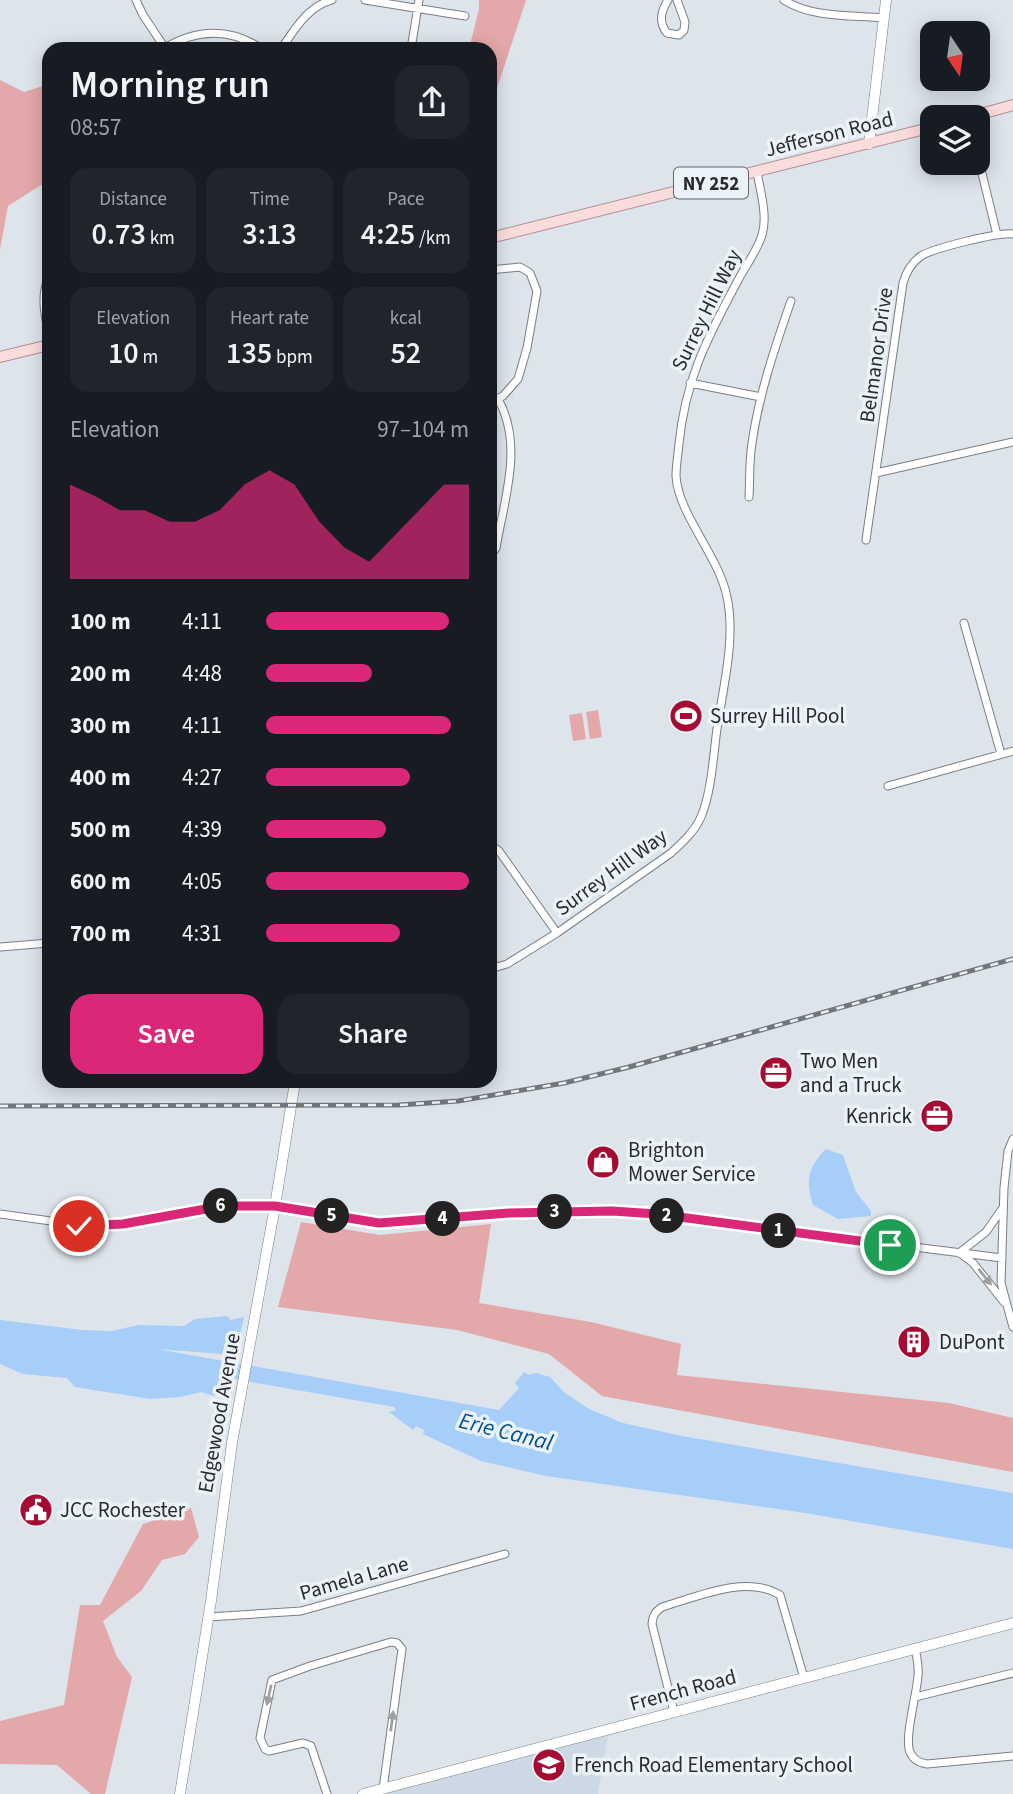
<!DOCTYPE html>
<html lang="en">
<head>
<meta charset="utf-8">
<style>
	body { margin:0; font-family:"Source Sans 3",sans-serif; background:#20242c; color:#f1f3f6; height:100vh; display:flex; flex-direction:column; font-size:26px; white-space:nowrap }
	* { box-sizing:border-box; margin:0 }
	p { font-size:23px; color:#9ea1a6 }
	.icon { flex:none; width:38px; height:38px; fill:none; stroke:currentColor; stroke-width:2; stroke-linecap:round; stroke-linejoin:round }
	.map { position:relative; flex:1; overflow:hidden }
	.sheet { position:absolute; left:42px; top:42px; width:455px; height:1046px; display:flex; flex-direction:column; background:#171b24; border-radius:21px; box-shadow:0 4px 18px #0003 }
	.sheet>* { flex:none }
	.needle { width:46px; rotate:167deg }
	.fabs { position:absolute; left:920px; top:21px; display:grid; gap:14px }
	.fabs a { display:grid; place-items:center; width:70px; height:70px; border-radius:14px; background:#171b24; box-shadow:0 4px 18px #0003; font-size:35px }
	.pin { position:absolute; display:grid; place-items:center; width:60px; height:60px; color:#fff; margin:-30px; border:4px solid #fff; border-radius:50%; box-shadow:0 2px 7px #0007 }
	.km { position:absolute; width:35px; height:35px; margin:-18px; border-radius:50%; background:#222; color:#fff; font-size:19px; line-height:35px; text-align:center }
	.round { display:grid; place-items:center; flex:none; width:74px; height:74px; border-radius:21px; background:#20242c }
	.overview { display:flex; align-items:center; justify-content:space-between; height:119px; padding:0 28px }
	h1 { font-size:38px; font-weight:600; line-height:52px }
	.stats { display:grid; grid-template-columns:repeat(3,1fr); gap:10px; height:119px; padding:7px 28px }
	.stats div { display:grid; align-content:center; border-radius:18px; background:#20242c; text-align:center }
	.stats b { font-size:30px; font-weight:600 }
	.stats small { font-size:19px; font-weight:400 }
	.stats p { font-size:19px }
	.chart { height:196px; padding:14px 28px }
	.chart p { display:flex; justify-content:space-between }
	.chart svg { width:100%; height:126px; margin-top:7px; fill:#db2777; opacity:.7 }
	.button { display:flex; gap:14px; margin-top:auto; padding:14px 28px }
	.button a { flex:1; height:80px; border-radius:21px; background:#db2777; color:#fff; font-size:28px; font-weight:600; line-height:80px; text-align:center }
	.button a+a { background:#20242c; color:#f1f3f6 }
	ul { padding:0 28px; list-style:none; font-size:23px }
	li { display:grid; grid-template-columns:112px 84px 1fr; align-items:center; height:52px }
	li i { height:18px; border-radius:9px; background:#db2777 }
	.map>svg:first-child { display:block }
	.built { fill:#cdd8e5 }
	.green { fill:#e3a8a9 }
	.water { fill:#a6cef9 }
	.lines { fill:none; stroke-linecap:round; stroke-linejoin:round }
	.street-casing { stroke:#797f85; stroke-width:9 }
	.secondary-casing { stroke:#797f85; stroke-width:11 }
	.primary-casing { stroke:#b08f91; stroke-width:12 }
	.street { stroke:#fff; stroke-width:7 }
	.secondary { stroke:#fff; stroke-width:10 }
	.primary { stroke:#fbdcdd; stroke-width:10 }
	.rail-casing { stroke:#73777c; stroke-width:5 }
	.rail { stroke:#ebf2f9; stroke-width:2.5; stroke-dasharray:8; stroke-linecap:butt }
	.oneway { fill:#9fa0a1 }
	.route-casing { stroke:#fff; stroke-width:14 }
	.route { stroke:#db2777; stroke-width:9 }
	.labels { text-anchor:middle; stroke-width:7; stroke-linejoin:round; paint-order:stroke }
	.shield { fill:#ebf2f9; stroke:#63676b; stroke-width:2 }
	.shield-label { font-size:19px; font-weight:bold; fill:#292b2e }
	.street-label { font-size:21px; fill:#292b2e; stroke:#ebf2f9 }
	.poi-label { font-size:21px; fill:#292b2e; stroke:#ebf2f9; text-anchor:start }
	.water-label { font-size:23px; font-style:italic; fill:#045190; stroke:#ebf2f9 }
</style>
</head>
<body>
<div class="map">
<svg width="1013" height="1794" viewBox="0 0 1013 1794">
	<rect width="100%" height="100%" fill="#dee4ec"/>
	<path class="built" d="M608 1735 598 1794H383Z"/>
	<path class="green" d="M479 0H526L490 110V49H469L479 9Z
		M0 80 24 92 49 84V180L8 206 0 249Z
		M598 710 602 737 590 739 586 712Z
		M582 713 586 739 573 741 569 715Z
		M301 1222 380 1235 491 1224 479 1303 591 1322 681 1344 677 1375 949 1403 1013 1418V1472L602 1396 549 1354 457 1330 278 1307Z
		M191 1508 199 1537 185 1554 162 1560 141 1591 103 1621 117 1657 132 1677 105 1794H91L57 1765 0 1764V1721L64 1705 80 1605H100L143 1524Z"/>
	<path class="water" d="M826 1149 843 1155 856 1192 871 1211V1216L838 1219 813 1205C805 1181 808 1167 826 1149Z
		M227 1316 231 1320 244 1317 240 1335 233 1334 227 1339 222 1354 157 1349 499 1410 519 1388 515 1383 524 1372 529 1375 536 1373 550 1377 565 1393 589 1409 623 1423 682 1436 1013 1493V1549L799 1512 546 1476 481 1461 423 1434 424 1430 416 1426 413 1430 389 1412 396 1410 394 1407 229 1378 220 1384 214 1396 201 1392 181 1397 150 1399 75 1387 67 1378 23 1374 0 1364V1320L83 1330 111 1331 139 1325 184 1326 195 1319Z"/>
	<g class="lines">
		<defs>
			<path id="street" d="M136 0 143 15 165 48
				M365 0 465 16
				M668 0C661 11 658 22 667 33L679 35 684 30 685 22 677 0
				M784 0C811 18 852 15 883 18
				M163 49C196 29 229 27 262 49
				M281 49C295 29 307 7 332 0
				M411 49 419 0
				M978 157 997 235
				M490 270 520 267 530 273 537 291 527 348 518 379 503 396 490 402
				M49 277C40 295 45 316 49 335
				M690 383 761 397
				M876 473 1013 442
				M749 497C750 479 749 461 752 443 759 394 775 347 791 301
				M866 540 903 283C906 272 911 263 921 256 934 248 998 232 1013 234
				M490 556 496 548C504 500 524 445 498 399
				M964 623 1001 754
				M888 786 1013 751
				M490 844 499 851 557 933
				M0 947 49 943
				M490 969 507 964 557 933 671 853C682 843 695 831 701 817 712 790 713 757 717 729 723 687 736 639 727 597 719 556 678 514 676 476 676 465 678 455 679 444 685 382 706 340 735 286 743 269 757 252 762 235 768 216 760 190 757 172
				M1013 1139 1008 1151 1004 1188 1001 1283 1013 1327
				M0 1214 94 1227 123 1224 222 1206H275L379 1223 509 1213 612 1211 657 1215 1002 1258
				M959 1253 986 1232 1002 1209
				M961 1254 973 1263 1004 1302
				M208 1617 301 1611 505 1554
				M915 1648C917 1658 919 1666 918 1676 917 1693 904 1738 910 1752 913 1760 920 1763 927 1764L1013 1756
				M915 1697 1013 1673
				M674 1712 652 1624C653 1615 655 1612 662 1607 697 1597 746 1574 780 1595L804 1678
				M327 1794 311 1746 303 1743 269 1751 265 1749 260 1738 272 1680 310 1666 391 1642 397 1643 402 1649 383 1789"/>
			<path id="secondary" d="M869 144 886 0
				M180 1794 211 1601 232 1443 275 1206 295 1082
				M363 1794 1013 1623"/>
			<path id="primary" d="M970 117 1013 105
				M490 238 933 127
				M0 357 49 345"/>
		</defs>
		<use href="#street" class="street-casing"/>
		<use href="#secondary" class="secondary-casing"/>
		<use href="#primary" class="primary-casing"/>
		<use href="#street" class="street"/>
		<use href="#secondary" class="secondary"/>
		<use href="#primary" class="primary"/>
		<defs>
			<path id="rail" d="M0 1106 399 1105 458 1101 564 1083 629 1067 1013 959"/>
		</defs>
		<use href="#rail" class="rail-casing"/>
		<use href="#rail" class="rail"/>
	</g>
	<defs><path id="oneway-solid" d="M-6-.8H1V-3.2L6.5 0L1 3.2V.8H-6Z" transform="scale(1.75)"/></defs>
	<g class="oneway">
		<use href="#oneway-solid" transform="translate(985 1277) rotate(51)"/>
		<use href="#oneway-solid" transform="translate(269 1695) rotate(102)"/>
		<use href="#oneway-solid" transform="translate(392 1721) rotate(-82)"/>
	</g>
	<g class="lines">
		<defs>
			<path id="route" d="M79 1226 123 1224 222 1206H275L379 1223 509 1213 612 1211 657 1214 890 1245"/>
		</defs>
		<use href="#route" class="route-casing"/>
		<use href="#route" class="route"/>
	</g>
	<defs>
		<symbol id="stadium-disc" viewBox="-11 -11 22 22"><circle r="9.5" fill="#a60c31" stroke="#ebf2f9"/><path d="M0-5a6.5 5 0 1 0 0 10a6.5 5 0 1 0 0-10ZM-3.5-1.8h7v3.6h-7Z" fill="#fff"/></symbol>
		<symbol id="office-disc" viewBox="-11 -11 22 22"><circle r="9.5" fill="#a60c31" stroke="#ebf2f9"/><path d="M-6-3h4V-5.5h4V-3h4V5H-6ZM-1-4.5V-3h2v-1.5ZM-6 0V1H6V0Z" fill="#fff"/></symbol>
		<symbol id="shop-disc" viewBox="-11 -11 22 22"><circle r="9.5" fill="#a60c31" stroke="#ebf2f9"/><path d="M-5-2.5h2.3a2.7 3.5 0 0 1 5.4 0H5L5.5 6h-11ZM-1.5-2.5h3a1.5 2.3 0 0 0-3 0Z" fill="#fff"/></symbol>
		<symbol id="building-disc" viewBox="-11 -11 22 22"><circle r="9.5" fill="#a60c31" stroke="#ebf2f9"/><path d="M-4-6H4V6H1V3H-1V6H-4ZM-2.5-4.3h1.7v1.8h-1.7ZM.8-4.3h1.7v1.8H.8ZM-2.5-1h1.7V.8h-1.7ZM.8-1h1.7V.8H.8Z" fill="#fff"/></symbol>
		<symbol id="civic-disc" viewBox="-11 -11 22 22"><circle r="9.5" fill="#a60c31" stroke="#ebf2f9"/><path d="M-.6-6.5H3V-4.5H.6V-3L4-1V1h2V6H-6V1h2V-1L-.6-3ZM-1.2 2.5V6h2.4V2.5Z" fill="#fff"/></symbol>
		<symbol id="school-disc" viewBox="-11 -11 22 22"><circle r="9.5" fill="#a60c31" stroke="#ebf2f9"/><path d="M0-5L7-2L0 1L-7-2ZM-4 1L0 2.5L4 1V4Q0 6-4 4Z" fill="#fff"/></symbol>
	</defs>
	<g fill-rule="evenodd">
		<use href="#stadium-disc" x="667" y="697" width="38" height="38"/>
		<use href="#office-disc" x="757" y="1054" width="38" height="38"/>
		<use href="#office-disc" x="918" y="1097" width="38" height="38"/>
		<use href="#shop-disc" x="584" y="1143" width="38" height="38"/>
		<use href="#building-disc" x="895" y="1323" width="38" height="38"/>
		<use href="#civic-disc" x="17" y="1491" width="38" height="38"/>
		<use href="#school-disc" x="530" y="1746" width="38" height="38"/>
	</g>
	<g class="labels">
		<rect class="shield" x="674" y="167.5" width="74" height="31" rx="5"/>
		<g class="shield-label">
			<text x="711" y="190">NY 252</text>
		</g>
		<g class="street-label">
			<text transform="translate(829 134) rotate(-14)" y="7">Jefferson Road</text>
			<text transform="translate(706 310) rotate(-64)" y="7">Surrey Hill Way</text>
			<text transform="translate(876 355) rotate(-82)" y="7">Belmanor Drive</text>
			<text transform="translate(611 872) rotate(-36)" y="7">Surrey Hill Way</text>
			<text transform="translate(219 1413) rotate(-80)" y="7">Edgewood Avenue</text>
			<text transform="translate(354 1578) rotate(-16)" y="7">Pamela Lane</text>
			<text transform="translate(683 1690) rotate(-15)" y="7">French Road</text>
		</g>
		<g class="poi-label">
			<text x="710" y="723">Surrey Hill Pool</text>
			<text x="800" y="1068">Two Men<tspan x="800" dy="24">and a Truck</tspan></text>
			<text x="912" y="1123" text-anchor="end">Kenrick</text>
			<text x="628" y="1157">Brighton<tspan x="628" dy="24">Mower Service</tspan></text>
			<text x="939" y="1349">DuPont</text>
			<text x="60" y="1517">JCC Rochester</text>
			<text x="574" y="1772">French Road Elementary School</text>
		</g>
		<g class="water-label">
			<text transform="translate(506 1431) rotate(14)" y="8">Erie Canal</text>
		</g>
	</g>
</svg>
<div class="fabs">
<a><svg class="needle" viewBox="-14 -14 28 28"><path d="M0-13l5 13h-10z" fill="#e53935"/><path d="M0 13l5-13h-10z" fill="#9ea1a6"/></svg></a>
<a><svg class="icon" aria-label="layers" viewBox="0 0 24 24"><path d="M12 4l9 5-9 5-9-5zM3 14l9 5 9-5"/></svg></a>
</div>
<div class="pin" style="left:890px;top:1245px;background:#1e9e55"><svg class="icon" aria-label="arrive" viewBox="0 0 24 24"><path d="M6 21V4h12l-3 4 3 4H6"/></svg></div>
<div class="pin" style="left:79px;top:1226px;background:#d93025"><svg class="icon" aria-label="check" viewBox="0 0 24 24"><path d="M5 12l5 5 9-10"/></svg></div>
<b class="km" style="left:779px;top:1231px">1</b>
<b class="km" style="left:667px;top:1216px">2</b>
<b class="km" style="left:555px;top:1212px">3</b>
<b class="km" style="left:443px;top:1219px">4</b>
<b class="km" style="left:332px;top:1216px">5</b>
<b class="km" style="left:221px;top:1206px">6</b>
<section class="sheet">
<div class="overview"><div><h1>Morning run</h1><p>08:57</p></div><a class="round"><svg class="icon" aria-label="share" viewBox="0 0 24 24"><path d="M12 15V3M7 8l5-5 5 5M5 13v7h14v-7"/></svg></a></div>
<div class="stats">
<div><p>Distance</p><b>0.73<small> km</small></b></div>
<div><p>Time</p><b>3:13</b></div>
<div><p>Pace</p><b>4:25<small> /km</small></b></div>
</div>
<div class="stats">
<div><p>Elevation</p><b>10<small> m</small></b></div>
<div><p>Heart rate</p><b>135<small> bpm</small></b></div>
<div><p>kcal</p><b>52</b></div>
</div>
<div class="chart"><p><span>Elevation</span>97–104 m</p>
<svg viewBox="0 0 160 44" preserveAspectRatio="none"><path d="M0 44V11L10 15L20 20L30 20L40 24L50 24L60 20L70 11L80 6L90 11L100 24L110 33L120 38L130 29L140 20L150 11L160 11V44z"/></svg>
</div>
<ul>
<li><b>100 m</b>4:11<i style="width:90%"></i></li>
<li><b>200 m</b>4:48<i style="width:52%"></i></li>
<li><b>300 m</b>4:11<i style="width:91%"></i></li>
<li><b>400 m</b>4:27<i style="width:71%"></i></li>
<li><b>500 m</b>4:39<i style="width:59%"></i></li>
<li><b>600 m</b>4:05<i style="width:100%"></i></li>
<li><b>700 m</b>4:31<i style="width:66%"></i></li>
</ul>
<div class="button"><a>Save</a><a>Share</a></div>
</section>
</div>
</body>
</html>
